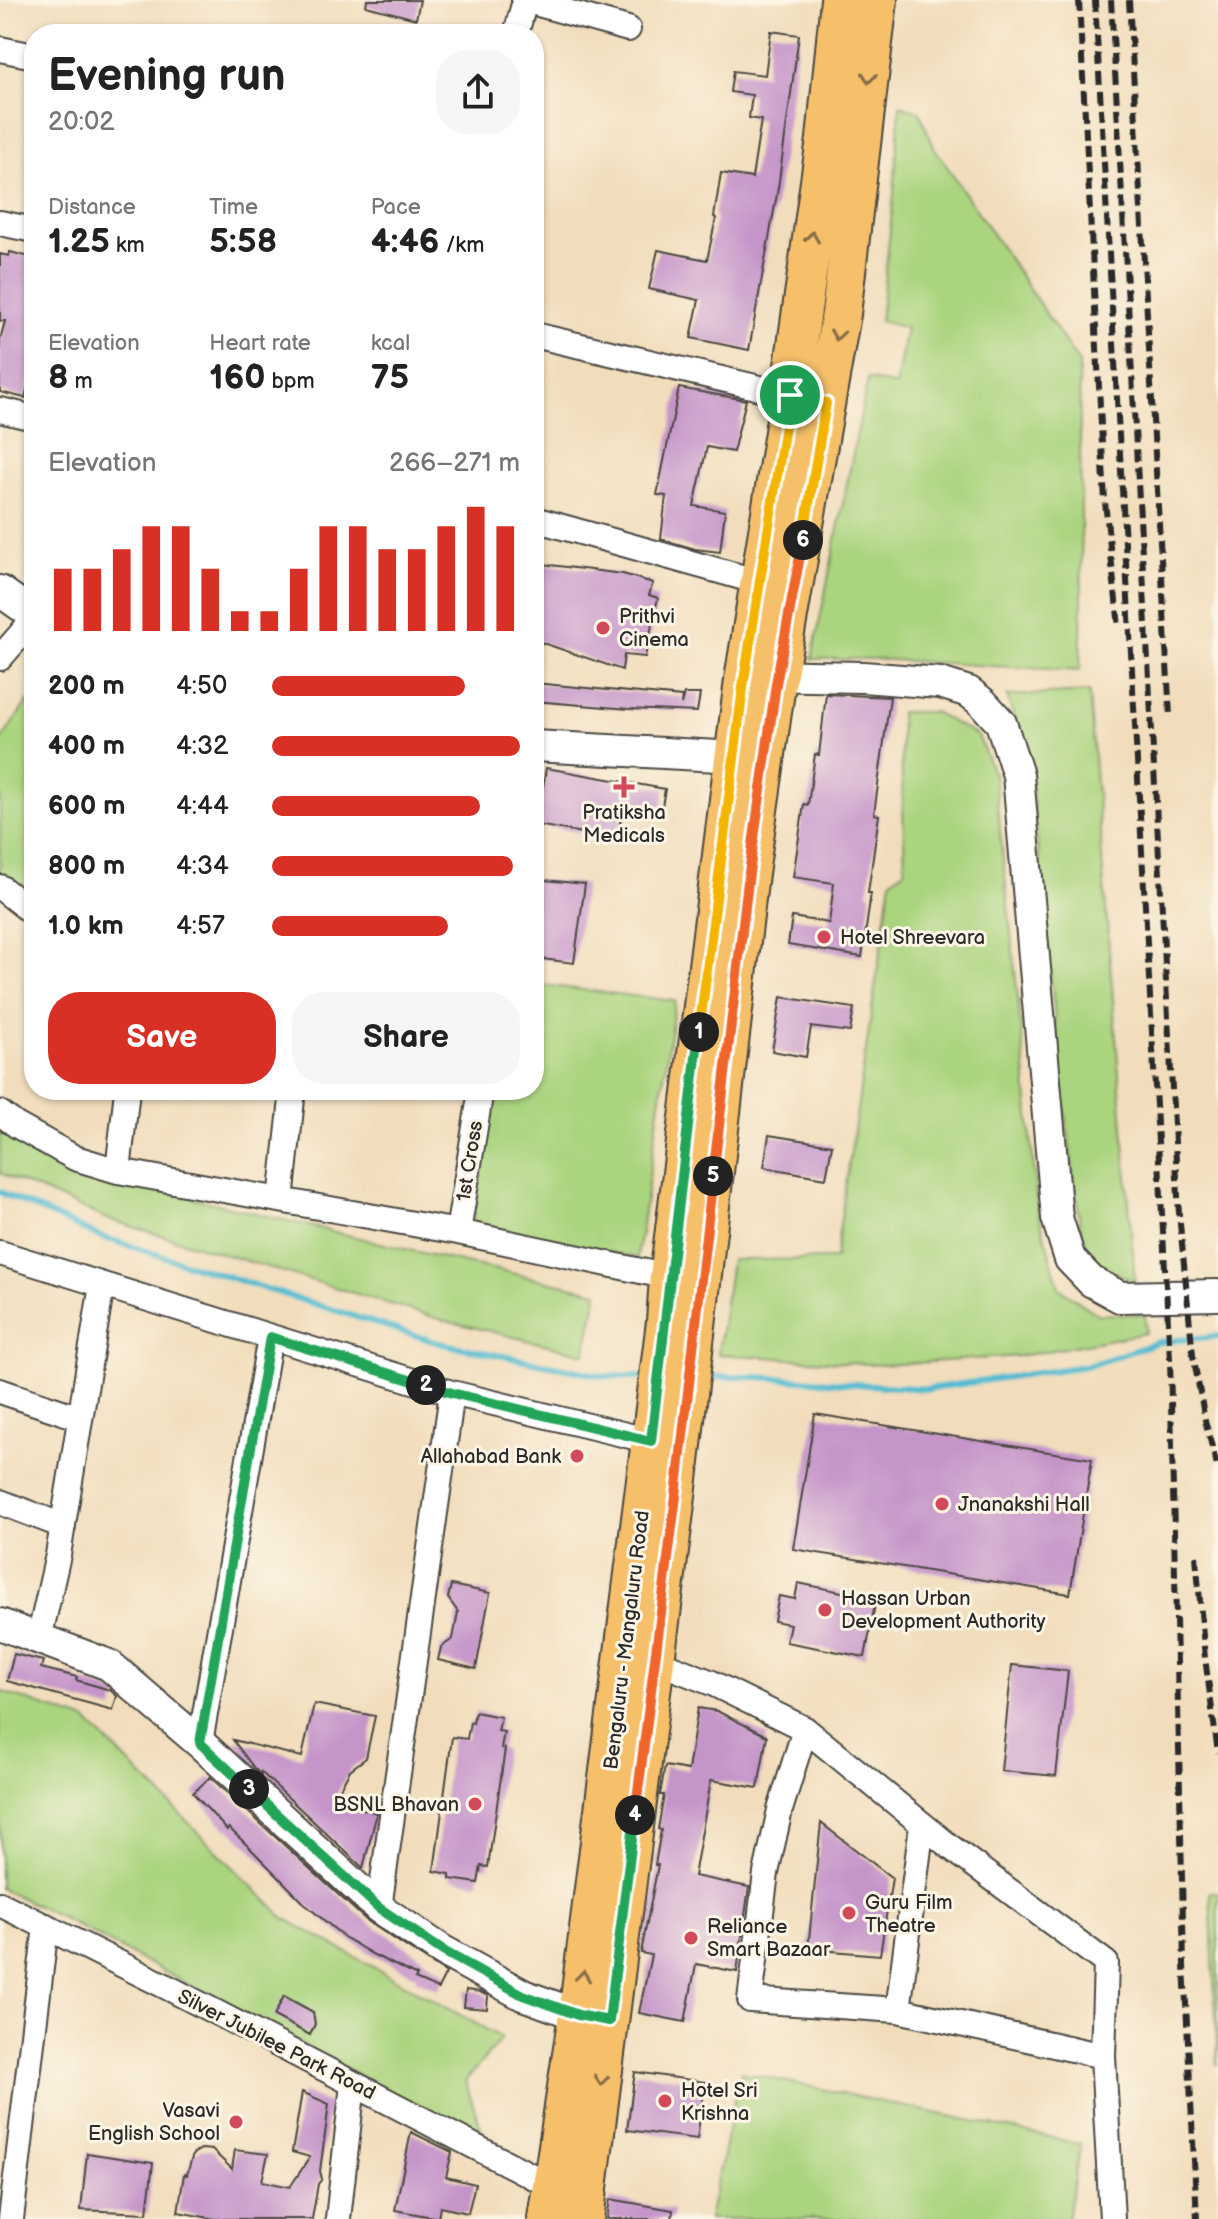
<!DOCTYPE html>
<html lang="en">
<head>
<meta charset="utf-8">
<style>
	body { margin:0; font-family:"Balsamiq Sans",sans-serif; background:#f6f6f6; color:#222; height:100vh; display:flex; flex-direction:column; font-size:30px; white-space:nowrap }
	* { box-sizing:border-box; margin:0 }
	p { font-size:26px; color:#767676 }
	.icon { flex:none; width:44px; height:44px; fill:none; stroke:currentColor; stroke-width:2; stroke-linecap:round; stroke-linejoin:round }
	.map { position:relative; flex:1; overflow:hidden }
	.sheet { position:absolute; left:24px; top:24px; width:520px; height:1076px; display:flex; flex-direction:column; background:#fff; border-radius:32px; box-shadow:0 2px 6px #0004 }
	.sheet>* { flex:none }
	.pin { position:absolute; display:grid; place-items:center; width:68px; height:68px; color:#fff; margin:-34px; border:4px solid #fff; border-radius:50%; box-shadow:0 2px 8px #0007 }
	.km { position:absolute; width:40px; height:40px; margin:-20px; border-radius:50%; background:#222; color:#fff; font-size:22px; line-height:40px; text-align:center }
	.round { display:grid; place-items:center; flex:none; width:84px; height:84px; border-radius:32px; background:#f6f6f6 }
	.head { display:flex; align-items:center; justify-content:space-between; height:136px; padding:0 24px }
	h1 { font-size:44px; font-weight:600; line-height:60px }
	.figures { display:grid; grid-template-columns:repeat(3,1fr); gap:12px; height:136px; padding:8px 24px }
	.figures div { display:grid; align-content:center }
	.figures b { font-size:34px; font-weight:600 }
	.figures small { font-size:22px; font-weight:400 }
	.figures p { font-size:22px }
	.chart { height:224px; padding:16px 24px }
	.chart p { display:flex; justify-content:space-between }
	.chart svg { width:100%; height:144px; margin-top:8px; stroke:#d93025; stroke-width:6 }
	.action { display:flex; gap:16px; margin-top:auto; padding:16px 24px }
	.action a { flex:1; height:92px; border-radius:32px; background:#d93025; color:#fff; font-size:32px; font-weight:600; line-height:92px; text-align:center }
	.action a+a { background:#f6f6f6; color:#222 }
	ul { padding:0 24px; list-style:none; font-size:26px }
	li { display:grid; grid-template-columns:128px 96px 1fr; align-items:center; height:60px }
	li i { height:20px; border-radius:10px; background:#d93025 }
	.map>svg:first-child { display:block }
	.green { fill:#abd47f; stroke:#6b8055; stroke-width:2 }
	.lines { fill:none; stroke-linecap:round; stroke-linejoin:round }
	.stream { stroke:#53bbd0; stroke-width:6 }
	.building { fill:#c594c9 }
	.minor-casing { stroke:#494641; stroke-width:28 }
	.tertiary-casing { stroke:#494641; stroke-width:34 }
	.primary-casing { stroke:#494641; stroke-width:42 }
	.minor { stroke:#fff; stroke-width:24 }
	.tertiary { stroke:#fff; stroke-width:30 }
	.primary { stroke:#f6c06b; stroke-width:38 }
	.rail { stroke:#2b2b2b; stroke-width:6; stroke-dasharray:12 6; stroke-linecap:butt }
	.oneway { stroke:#866e48 }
	.split-1-casing { stroke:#fff; stroke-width:16 }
	.split-2-casing { stroke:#fff; stroke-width:16 }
	.split-3-casing { stroke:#fff; stroke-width:16 }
	.split-4-casing { stroke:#fff; stroke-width:16 }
	.split-5-casing { stroke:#fff; stroke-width:16 }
	.split-6-casing { stroke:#fff; stroke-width:16 }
	.split-7-casing { stroke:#fff; stroke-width:16 }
	.split-1 { stroke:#f5b400; stroke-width:10 }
	.split-2 { stroke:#22a559; stroke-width:10 }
	.split-3 { stroke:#22a559; stroke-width:10 }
	.split-4 { stroke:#22a559; stroke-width:10 }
	.split-5 { stroke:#f0652b; stroke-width:10 }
	.split-6 { stroke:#f0652b; stroke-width:10 }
	.split-7 { stroke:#f5b400; stroke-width:10 }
	.poi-dot { fill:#d1495b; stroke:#fcf5e5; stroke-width:3 }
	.labels { text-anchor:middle; stroke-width:6; stroke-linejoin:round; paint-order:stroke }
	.poi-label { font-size:20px; fill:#2b2b2b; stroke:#fcf5e5; text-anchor:start }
	.street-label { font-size:20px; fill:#2b2b2b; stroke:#fcf5e5 }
</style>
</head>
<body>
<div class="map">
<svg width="1218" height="2219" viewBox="0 0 1218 2219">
	<rect width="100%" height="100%" fill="#fcf5e5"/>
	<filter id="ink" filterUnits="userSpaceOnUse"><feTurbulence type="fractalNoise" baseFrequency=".0125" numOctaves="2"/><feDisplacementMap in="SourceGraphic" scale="16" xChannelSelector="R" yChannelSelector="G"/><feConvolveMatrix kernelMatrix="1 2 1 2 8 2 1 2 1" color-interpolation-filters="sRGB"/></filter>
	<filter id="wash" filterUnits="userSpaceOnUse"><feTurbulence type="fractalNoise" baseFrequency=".006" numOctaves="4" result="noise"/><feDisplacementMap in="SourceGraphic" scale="32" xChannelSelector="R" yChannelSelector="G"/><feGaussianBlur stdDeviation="1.8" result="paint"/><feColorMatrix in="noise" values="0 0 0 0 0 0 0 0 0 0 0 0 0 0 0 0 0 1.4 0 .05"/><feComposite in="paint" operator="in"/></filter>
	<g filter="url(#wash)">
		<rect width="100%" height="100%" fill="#f1ddbc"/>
		<path class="green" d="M900 105 919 111 934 147 1079 363 1082 600 1080 671 875 659H812L868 379 896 386 906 328 880 321 894 194Z
			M1089 692 1135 1281 1114 1273 1090 1259 1080 1224 1062 1089 1030 768 1007 696Z
			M27 702 34 705V900L0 872V742Z
			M900 712H934L978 736 994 775 1023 1045 1037 1208 1059 1288 1097 1314 1145 1315 1146 1333 1020 1356 884 1365 718 1354 731 1260 835 1259 891 880 905 870Z
			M534 984 675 1001 637 1258 473 1223 494 1090H534Z
			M0 1126 30 1148 83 1172 456 1261 598 1292 585 1354 443 1320 107 1219 0 1173Z
			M0 1691 87 1721 284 1918 502 2038 465 2081 486 2143 63 1918 0 1888Z
			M1210 1892H1218V2066Z
			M741 2072 1081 2144 1067 2219H709Z"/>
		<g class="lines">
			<path class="stream" d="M0 1192 98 1236 439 1343 603 1376 645 1377
				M704 1377H758L927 1389 1091 1365 1158 1342 1218 1336"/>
		</g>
		<g id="blocks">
			<path class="building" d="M367 0H420L416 19 366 6Z
				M771 31 799 35 778 188 749 350 691 338 699 300 649 289 658 250 707 260 716 218 714 217 721 173 752 178 761 120 749 118 752 95 730 92 733 71 765 75Z
				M10 252 34 258V360L25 398 0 392V340L5 321H0V254L9 256Z
				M679 388 746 400 733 452 707 447 694 506 725 511 720 552 695 549 661 539 666 496 657 495Z
				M534 563 623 574 653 583 649 595 658 598 645 657 624 655 622 670 534 640Z
				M534 683 682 697 681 705 684 694H700L697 712 629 709 534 701Z
				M826 694 890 697 874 814 879 815 868 893H871L862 957 788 945 792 917 829 923 834 883 793 877 804 804 808 805 815 754 819 755Z
				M546 768 665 789 661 812 623 807 617 839 537 825Z
				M534 879 585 884 574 963 534 958Z
				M781 997 854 1008 850 1032 811 1027 806 1057 772 1051Z
				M769 1135 832 1145 826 1178 764 1167Z
				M815 1414 1092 1459 1070 1594 793 1549Z
				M798 1583 876 1599 865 1657 786 1642 790 1624 774 1621 779 1596 795 1599Z
				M451 1585 490 1593 476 1669 438 1660 441 1647 453 1639 458 1612 448 1598Z
				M14 1654 43 1661 41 1668 77 1677 76 1680 110 1690 117 1696 113 1710 7 1681Z
				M1012 1665 1068 1671 1056 1776 1001 1771Z
				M314 1704 375 1716 366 1758 350 1770 333 1801 377 1813 363 1868 261 1772V1775L254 1768 233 1740 302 1757Z
				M698 1708 717 1711 767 1736 758 1788 711 1780 694 1876 749 1887 737 1972 696 1964 685 2022 639 2013 651 1955 641 1953 658 1865H655L661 1830 658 1829 664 1795H660L665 1766 688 1770Z
				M475 1712 501 1717 498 1731 504 1732 501 1748 505 1749 488 1867 481 1866 478 1883 450 1879V1874L434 1871 452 1737 467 1739 470 1722 473 1723Z
				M210 1777 367 1921 446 1973 438 1989 415 1979 417 1976 372 1954 344 1937 307 1906 250 1848 229 1828 227 1830 193 1793Z
				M821 1823 892 1878 880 1955 808 1949Z
				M466 1990 480 1992 488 1996 487 2009 464 2007Z
				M284 1996 313 2012 315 2024 310 2035 274 2016Z
				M635 2072 705 2082 697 2139 627 2130Z
				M302 2092 329 2104 320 2171 322 2179 318 2184 312 2219H215L178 2212 184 2174 187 2175 193 2154 201 2149 212 2150 232 2169 235 2150 268 2154 262 2181 290 2187 310 2157 292 2152Z
				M411 2132 452 2152 446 2177 475 2184 468 2213 440 2207 438 2218 395 2210Z
				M87 2153 153 2163 147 2213 81 2210Z
				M610 2199 673 2210 672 2219H607Z"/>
		</g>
	</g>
	<g filter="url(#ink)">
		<use href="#blocks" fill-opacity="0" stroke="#494641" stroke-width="2"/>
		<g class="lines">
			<defs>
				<path id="minor" d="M524 0 628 29
					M516 34 525 0
					M0 49 34 56
					M0 223 34 230
					M534 335 790 395
					M0 410 34 418
					M534 519 759 582
					M0 658 34 619
					M0 887 34 914
					M0 1113 16 1125 75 1158 118 1171 458 1232 669 1277
					M118 1171 127 1090
					M281 1200 293 1090
					M458 1232 481 1090
					M0 1253 452 1393 651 1441
					M0 1391 80 1418
					M0 1502 63 1526
					M39 1639 58 1555 102 1285
					M656 1661 712 1683 805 1729 949 1846 1106 1963 1103 2056 898 2010 750 2000 766 1873 780 1810 805 1729
					M200 1743 270 1337
					M0 1904 165 1986 551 2186
					M379 1908 452 1393
					M898 2010 922 1825
					M1103 2056 1112 2219
					M11 2219 46 1926
					M338 2219 353 2084"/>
				<path id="tertiary" d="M0 591 34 615
					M758 675 863 677 940 683 969 692 983 703 1001 723 1018 775 1057 1218 1070 1259 1091 1281 1120 1297 1218 1295
					M534 746 756 758
					M0 1624 109 1665 200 1743 379 1908 443 1951 523 1995 578 2015"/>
				<path id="primary" d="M547 2219 578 2015 666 1322 669 1277 744 680 790 395 826 139 840 0
					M584 2219 676 1496 749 873 776 684 841 314 878 0"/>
			</defs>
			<use href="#minor" class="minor-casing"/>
			<use href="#tertiary" class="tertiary-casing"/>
			<use href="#primary" class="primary-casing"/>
			<use href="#minor" class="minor"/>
			<use href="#tertiary" class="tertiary"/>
			<use href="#primary" class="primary"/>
			<path class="rail" d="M1079 0 1105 502 1119 627
				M1095 0 1170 1359 1184 1965 1197 2219
				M1111 0 1179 1214 1193 1355 1205 1420 1218 1470
				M1129 0 1170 716
				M1196 1556 1205 1658 1218 1753"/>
		</g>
		<defs><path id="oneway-chevron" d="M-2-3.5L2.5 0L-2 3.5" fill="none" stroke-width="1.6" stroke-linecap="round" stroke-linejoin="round" transform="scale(2)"/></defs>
		<g class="oneway">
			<use href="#oneway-chevron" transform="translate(869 78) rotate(97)"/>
			<use href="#oneway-chevron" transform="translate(812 237) rotate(-82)"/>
			<use href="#oneway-chevron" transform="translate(837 335) rotate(99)"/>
			<use href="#oneway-chevron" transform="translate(583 1976) rotate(-83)"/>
			<use href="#oneway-chevron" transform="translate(601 2080) rotate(97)"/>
		</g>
	</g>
	<g class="lines" filter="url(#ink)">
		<defs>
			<path id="split-1" d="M699 1032 744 680 790 395"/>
			<path id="split-2" d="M426 1385 452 1393 651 1441 699 1032"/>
			<path id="split-3" d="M249 1789 200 1743 270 1337 426 1385"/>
			<path id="split-4" d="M249 1789 379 1908 443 1951 523 1995 578 2015 609 2021 635 1815"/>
			<path id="split-5" d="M635 1815 676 1496 713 1176"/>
			<path id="split-6" d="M713 1176 749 873 776 684 803 540"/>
			<path id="split-7" d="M790 395 826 403 803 540"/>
		</defs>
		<use href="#split-1" class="split-1-casing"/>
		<use href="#split-2" class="split-2-casing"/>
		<use href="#split-3" class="split-3-casing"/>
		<use href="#split-4" class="split-4-casing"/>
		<use href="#split-5" class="split-5-casing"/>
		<use href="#split-6" class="split-6-casing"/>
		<use href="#split-7" class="split-7-casing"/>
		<use href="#split-1" class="split-1"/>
		<use href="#split-2" class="split-2"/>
		<use href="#split-3" class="split-3"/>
		<use href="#split-4" class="split-4"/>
		<use href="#split-5" class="split-5"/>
		<use href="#split-6" class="split-6"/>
		<use href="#split-7" class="split-7"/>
	</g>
	<g class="poi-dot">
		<circle cx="603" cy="628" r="8"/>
		<path d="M620 775h8v8h8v8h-8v8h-8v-8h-8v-8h8z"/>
		<circle cx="824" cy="937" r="8"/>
		<circle cx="577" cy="1456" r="8"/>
		<circle cx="942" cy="1504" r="8"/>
		<circle cx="825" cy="1610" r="8"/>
		<circle cx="475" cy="1804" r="8"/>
		<circle cx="849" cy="1913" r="8"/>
		<circle cx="691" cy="1938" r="8"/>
		<circle cx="665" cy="2101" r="8"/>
		<circle cx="236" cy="2122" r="8"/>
	</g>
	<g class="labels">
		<g class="poi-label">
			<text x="619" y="623">Prithvi<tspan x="619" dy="23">Cinema</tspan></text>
			<text x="624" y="819" text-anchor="middle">Pratiksha<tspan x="624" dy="23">Medicals</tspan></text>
			<text x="840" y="944">Hotel Shreevara</text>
			<text x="561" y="1463" text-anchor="end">Allahabad Bank</text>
			<text x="958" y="1511">Jnanakshi Hall</text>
			<text x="841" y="1605">Hassan Urban<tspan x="841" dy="23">Development Authority</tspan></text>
			<text x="459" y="1811" text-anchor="end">BSNL Bhavan</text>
			<text x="865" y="1909">Guru Film<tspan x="865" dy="23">Theatre</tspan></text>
			<text x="707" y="1933">Reliance<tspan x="707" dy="23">Smart Bazaar</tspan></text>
			<text x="681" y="2097">Hotel Sri<tspan x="681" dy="23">Krishna</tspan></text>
			<text x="220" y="2117" text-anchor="end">Vasavi<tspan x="220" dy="23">English School</tspan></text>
		</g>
		<g class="street-label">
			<text transform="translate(469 1161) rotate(-81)" y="7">1st Cross</text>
			<text transform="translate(626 1640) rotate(-83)" y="7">Bengaluru - Mangaluru Road</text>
			<text transform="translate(277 2044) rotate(27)" y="7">Silver Jubilee Park Road</text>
		</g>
	</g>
</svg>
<div class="pin" style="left:790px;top:395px;background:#1e9e55"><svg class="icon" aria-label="arrive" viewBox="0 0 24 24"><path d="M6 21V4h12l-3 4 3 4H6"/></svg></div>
<b class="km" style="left:699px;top:1032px">1</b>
<b class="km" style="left:426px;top:1385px">2</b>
<b class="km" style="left:249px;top:1789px">3</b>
<b class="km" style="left:635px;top:1815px">4</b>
<b class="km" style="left:713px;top:1176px">5</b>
<b class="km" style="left:803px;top:540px">6</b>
<section class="sheet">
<div class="head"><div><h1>Evening run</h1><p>20:02</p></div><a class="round"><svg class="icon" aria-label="share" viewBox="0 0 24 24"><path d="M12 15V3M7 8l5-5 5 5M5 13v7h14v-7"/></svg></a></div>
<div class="figures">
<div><p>Distance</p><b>1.25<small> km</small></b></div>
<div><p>Time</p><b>5:58</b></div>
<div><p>Pace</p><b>4:46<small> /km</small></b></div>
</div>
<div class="figures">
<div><p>Elevation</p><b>8<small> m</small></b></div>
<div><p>Heart rate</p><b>160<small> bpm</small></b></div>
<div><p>kcal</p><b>75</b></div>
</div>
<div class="chart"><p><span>Elevation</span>266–271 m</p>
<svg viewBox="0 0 160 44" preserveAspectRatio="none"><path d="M5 44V25M15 44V25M25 44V19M35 44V12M45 44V12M55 44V25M65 44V38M75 44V38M85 44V25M95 44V12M105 44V12M115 44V19M125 44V19M135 44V12M145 44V6M155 44V12"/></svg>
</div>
<ul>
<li><b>200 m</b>4:50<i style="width:78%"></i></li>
<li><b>400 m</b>4:32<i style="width:100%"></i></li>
<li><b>600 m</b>4:44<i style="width:84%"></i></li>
<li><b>800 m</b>4:34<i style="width:97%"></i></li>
<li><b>1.0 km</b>4:57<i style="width:71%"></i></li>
</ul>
<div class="action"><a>Save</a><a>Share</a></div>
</section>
</div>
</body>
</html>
